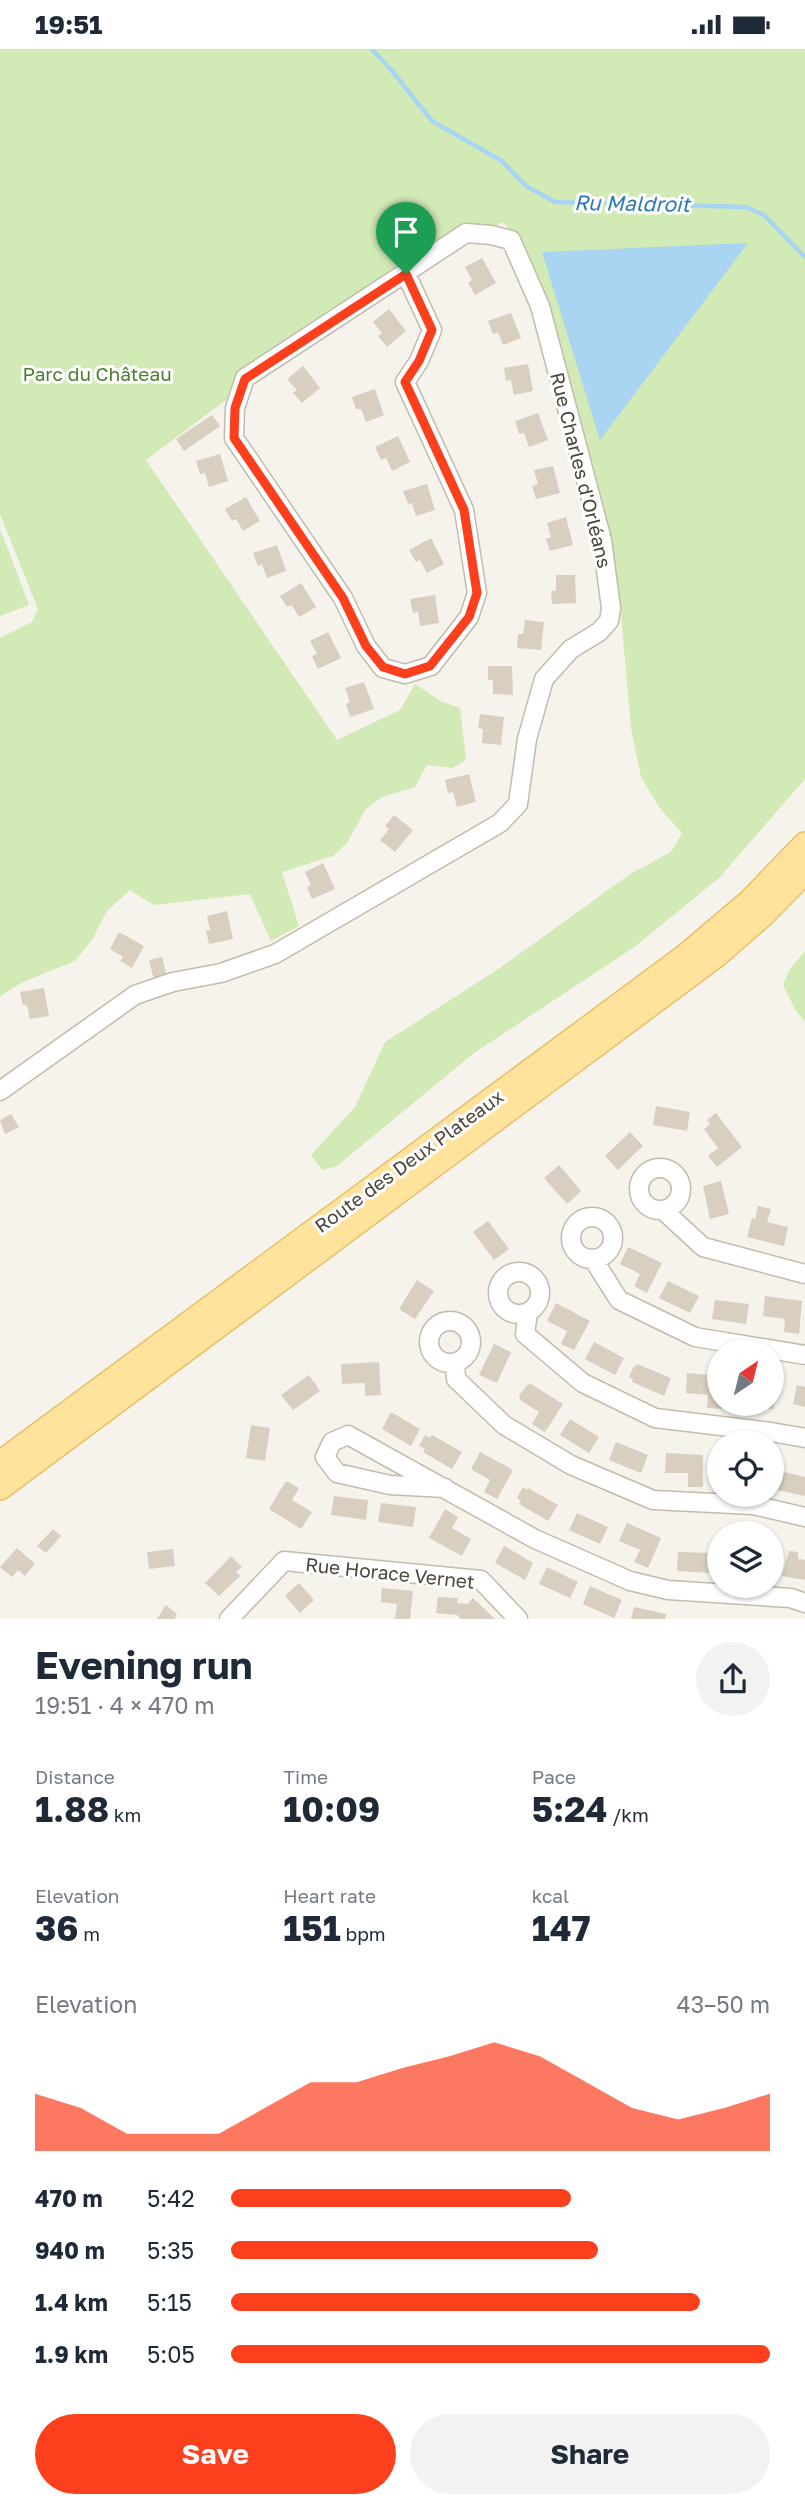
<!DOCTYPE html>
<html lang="en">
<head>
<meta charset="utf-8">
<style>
	body { margin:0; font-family:"Golos Text",sans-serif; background:#f2f2f3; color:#1f2937; height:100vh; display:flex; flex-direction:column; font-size:26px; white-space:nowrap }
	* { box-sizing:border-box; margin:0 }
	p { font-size:23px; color:#747a83 }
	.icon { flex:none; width:38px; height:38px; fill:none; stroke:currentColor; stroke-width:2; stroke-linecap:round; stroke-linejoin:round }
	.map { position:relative; height:1570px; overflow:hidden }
	.panel { display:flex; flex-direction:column; background:#fff; flex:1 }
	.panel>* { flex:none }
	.needle { width:46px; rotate:35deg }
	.controls { position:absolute; left:707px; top:1290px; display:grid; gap:14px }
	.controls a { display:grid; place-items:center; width:77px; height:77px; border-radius:50%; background:#fff; box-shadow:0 2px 5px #0004; font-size:35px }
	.pin { position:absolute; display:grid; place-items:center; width:60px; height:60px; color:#fff; margin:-72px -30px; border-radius:50% 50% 50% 0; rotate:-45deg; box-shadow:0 0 7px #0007 }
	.pin .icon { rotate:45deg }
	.round { display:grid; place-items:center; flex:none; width:74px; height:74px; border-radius:37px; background:#f2f2f3 }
	.headline { display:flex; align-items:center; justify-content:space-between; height:119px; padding:0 35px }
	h1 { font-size:38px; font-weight:700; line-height:52px }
	.figures { display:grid; grid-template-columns:repeat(3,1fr); gap:10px; height:119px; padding:7px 35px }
	.figures div { display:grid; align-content:center }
	.figures b { font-size:35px; font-weight:700 }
	.figures small { font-size:19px; font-weight:400 }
	.figures p { font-size:19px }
	.chart { height:196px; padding:14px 35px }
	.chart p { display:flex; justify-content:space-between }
	.chart svg { width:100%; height:126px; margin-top:7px; fill:#fc3f1d; opacity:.7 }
	.primary-button { display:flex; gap:14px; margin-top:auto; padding:14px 35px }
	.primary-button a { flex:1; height:80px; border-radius:42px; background:#fc3f1d; color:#fff; font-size:28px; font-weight:700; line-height:80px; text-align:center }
	.primary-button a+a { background:#f2f2f3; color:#1f2937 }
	ul { padding:0 35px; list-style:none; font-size:23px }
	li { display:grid; grid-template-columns:112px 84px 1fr; align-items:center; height:52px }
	li i { height:18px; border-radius:9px; background:#fc3f1d }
	.status { display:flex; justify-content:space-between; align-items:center; height:49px; padding:0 35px; background:#fff; direction:ltr }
	.status svg { height:19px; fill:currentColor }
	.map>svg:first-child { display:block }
	.green { fill:#d2eab5 }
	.water { fill:#a9d4f2 }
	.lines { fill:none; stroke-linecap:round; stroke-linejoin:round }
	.stream { stroke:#a9d4f2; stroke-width:4.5 }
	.building { fill:#d8cfc1 }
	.minor-casing { stroke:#c2bbae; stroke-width:21 }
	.major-casing { stroke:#e6c16a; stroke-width:26 }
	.minor { stroke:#fff; stroke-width:18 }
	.major { stroke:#ffe39c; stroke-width:23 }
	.route-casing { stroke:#fff; stroke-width:14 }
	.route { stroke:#fc3f1d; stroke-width:9 }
	.labels { text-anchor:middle; stroke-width:6; stroke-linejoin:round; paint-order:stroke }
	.park-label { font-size:19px; fill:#4a7f2a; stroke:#fff }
	.street-label { font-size:19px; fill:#4b4439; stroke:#fff }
	.water-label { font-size:21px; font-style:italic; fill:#2e7ab2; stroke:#fff }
</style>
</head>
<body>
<div class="status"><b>19:51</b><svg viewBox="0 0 49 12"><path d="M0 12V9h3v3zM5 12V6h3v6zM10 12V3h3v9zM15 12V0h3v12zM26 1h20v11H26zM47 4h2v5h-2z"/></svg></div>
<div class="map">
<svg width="805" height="1570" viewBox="0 0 805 1570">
	<rect width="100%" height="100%" fill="#f6f3ec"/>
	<path class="green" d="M0 0H805V730L719 829 633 899 474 1004 337 1117 322 1121 311 1106 355 1058 385 993 500 919 630 825 671 803 682 784 659 758 641 728 631 679 621 567 601 460 511 183 503 173 375 240 146 411 337 691 400 661 415 635 440 652 460 659 466 711 452 719 427 716 415 738 382 748 366 760 347 794 333 807 282 823 299 877 271 892 250 845 154 856 130 841 107 862 92 891 75 912 23 933 0 947V589L32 573 38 560 0 465Z
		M1 482 29 556 0 567V483Z
		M805 902V973L796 962 783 936 790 920Z"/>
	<path class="water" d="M748 194 600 391 542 203Z"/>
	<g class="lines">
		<path class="stream" d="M372 0 393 23 432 72 502 112 526 137 555 153 746 158 764 166 805 208"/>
	</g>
	<path class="building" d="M482 209 496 234 475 246 468 234 472 231 465 218Z
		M389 260 406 282 387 298 378 287 382 284 373 273Z
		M511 264 521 289 503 296 498 283 493 285 488 272Z
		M528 315 533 342 514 346 511 331 506 332 504 319Z
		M303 317 320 339 302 354 293 344 297 341 287 330Z
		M375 340 384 366 366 373 361 360H356L352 348Z
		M538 364 548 391 529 398 524 384 519 385 515 372Z
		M212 366 220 377 184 402 176 390Z
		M398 387 410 413 392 422 386 409 381 411 375 398Z
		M220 405 228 432 209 438 205 424 200 425 196 412Z
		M553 417 560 444 536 450 532 437 538 435 534 421Z
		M427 435 435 461 416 467 412 454 408 455 403 442Z
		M246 448 260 472 243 482 236 470 232 472 225 460Z
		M566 468 573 496 550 502 546 490 551 488 547 474Z
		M431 489 444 515 427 524 420 511 416 513 409 501Z
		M277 496 286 522 267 529 262 515 258 517 253 504Z
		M556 526H575L576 554 552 555 551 542H556Z
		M301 534 316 558 299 568 292 556 287 558 280 547Z
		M435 546 439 574 420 577 418 563 413 564 410 550Z
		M525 571 544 573 541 601 517 599 518 585H523Z
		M328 583 341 609 318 620 312 607 317 605 310 592Z
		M488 617H512L513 646 493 645V631H488Z
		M364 633 374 660 350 668 346 655 350 653 345 639Z
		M480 665 504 668 501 696 482 694 483 680 478 679Z
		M469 725 476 753 457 758 453 743 448 744 445 731Z
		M394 766 413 781 395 803 380 791 389 780 385 777Z
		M323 814 335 840 312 850 307 838 311 836 305 823Z
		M227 862 233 890 209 895 206 882 210 881 207 867Z
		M119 883 144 897 132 919 120 912 123 908 110 900Z
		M162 908 167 928 157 929 153 927 149 911Z
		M44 939 49 967 30 970 27 956H23L20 943Z
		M656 1057 690 1063 687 1082 653 1076Z
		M716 1064 742 1098 717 1118 708 1107 718 1099 704 1080 710 1075 707 1071Z
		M11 1065 19 1078 5 1085 0 1071Z
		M630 1083 643 1097 618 1121 605 1107Z
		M559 1116 581 1142 567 1155 544 1129Z
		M721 1132 729 1165 710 1170 703 1137Z
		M758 1157 771 1160 767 1173 788 1178 784 1197 747 1188 752 1169 755 1170Z
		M488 1172 509 1200 494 1211 473 1183Z
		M628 1198 662 1214 647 1244 634 1237 640 1225 620 1215Z
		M417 1231 434 1242 415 1270 399 1260Z
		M668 1232 699 1247 690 1264 659 1249Z
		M765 1247 802 1252 799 1285 784 1283 785 1270 763 1267Z
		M715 1251 749 1255 746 1275 712 1270Z
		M556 1254 590 1272 574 1301 561 1295 567 1282 547 1272Z
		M594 1293 624 1309 615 1326 585 1310Z
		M494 1295 511 1303 497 1334 479 1326Z
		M379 1313 381 1346 365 1347V1334L342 1335 341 1315Z
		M637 1315 671 1329 664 1347 632 1333 633 1330 629 1328 634 1317 635 1318Z
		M687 1324 719 1327V1354H723L722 1360 707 1359 708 1346 686 1344Z
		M309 1326 320 1342 293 1361 281 1346Z
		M531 1335 563 1355 545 1383 532 1375 539 1363 520 1351 519 1347 527 1336Z
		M797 1336 805 1338V1358L793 1355Z
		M772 1341H775L774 1360 740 1357V1354H772Z
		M391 1363 420 1380 411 1397 382 1380Z
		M570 1370 599 1388 589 1404 560 1386Z
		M251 1376 270 1379 265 1412 246 1409Z
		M425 1386 430 1389 432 1386 462 1403 452 1420 423 1403 425 1400 419 1397Z
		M616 1393 648 1406 641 1424 609 1411Z
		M480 1403 513 1421 497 1450 484 1443 490 1431 471 1420Z
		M666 1404 703 1406V1438H688V1424H665Z
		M776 1421 805 1428V1447L772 1440Z
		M286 1432 299 1439 292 1451 312 1463 301 1480 269 1460Z
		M523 1438 527 1441 528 1439 558 1456 548 1472 519 1455 521 1452 517 1449Z
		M334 1447 368 1451 366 1471 331 1466Z
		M381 1454 416 1458 413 1478 378 1473Z
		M445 1460 458 1468 452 1479 471 1490 462 1507 429 1489Z
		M577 1464 608 1478 600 1495 569 1481Z
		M627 1474 661 1489 648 1519 634 1513 640 1501 619 1492Z
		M53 1480 61 1487 46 1504 37 1497Z
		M504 1497 533 1514 525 1531 495 1514Z
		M17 1499 35 1515 25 1527 18 1521 12 1528 0 1518Z
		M173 1500 175 1517 149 1520 147 1503Z
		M789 1502 798 1503V1510L805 1511V1531L782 1527Z
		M678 1503 712 1504 711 1524 677 1522Z
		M231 1507 242 1518 236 1523 240 1527 219 1547 205 1534Z
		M547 1518 578 1533 570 1549 539 1535Z
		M299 1534 314 1551 300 1564 285 1547Z
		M590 1537 622 1551 614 1569 583 1555Z
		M382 1539 413 1542 410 1570H395L397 1555 381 1553Z
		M438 1548 458 1549 457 1554 468 1555 473 1549 495 1570H461L457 1566 436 1564Z
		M166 1556 177 1565 174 1570H157Z
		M634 1558 666 1565 665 1570H631Z"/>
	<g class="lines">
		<defs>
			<path id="minor" d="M0 1042 135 946 173 933 221 924 275 905 500 774 518 755 527 690 544 630 571 600 599 583 609 572 611 559 602 491 540 257 511 191 491 186 466 184 245 329 235 359 234 389 343 549 366 597 383 619 405 625 431 617 469 568 477 544 464 461 405 333 419 312 432 281 406 225
				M639 1140a21 21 0 1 1 42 0a21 21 0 1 1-42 0Z
				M663 1161 703 1198 805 1225
				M571 1189a21 21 0 1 1 42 0a21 21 0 1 1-42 0Z
				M593 1210 619 1251 695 1288 805 1306
				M498 1244a21 21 0 1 1 42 0a21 21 0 1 1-42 0Z
				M528 1263 525 1285 583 1334 655 1369 771 1383 805 1389
				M429 1293a21 21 0 1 1 42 0a21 21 0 1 1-42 0Z
				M455 1314 456 1330 504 1376 571 1416 653 1451 753 1456 805 1468
				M445 1439 390 1436 337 1424 325 1408 332 1393 348 1386 535 1490 630 1532 668 1541 791 1549 805 1554
				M229 1570 284 1512 481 1531 518 1570"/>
			<path id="major" d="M0 1414 684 908 749 853 805 795
				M0 1439 717 906 763 866 805 823"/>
		</defs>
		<use href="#minor" class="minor-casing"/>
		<use href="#major" class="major-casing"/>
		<use href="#minor" class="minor"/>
		<use href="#major" class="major"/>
	</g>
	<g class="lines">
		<defs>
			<path id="route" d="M406 225 432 281 419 312 405 333 464 461 477 544 469 568 430 617 405 625 383 618 366 597 343 549 234 389 235 359 245 330Z"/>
		</defs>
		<use href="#route" class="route-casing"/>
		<use href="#route" class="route"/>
	</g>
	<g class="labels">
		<g class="park-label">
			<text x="97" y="332">Parc du Château</text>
		</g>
		<g class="street-label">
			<text transform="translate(581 421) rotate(76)" y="7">Rue Charles d'Orléans</text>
			<text transform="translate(409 1112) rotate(-36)" y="7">Route des Deux Plateaux</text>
			<text transform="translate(390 1524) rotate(6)" y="7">Rue Horace Vernet</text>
		</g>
		<g class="water-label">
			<text transform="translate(632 155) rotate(1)" y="7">Ru Maldroit</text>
		</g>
	</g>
</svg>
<div class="controls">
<a><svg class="needle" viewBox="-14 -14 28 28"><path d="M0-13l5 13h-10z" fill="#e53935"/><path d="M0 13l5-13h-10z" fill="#747a83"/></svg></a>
<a><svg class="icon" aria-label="locate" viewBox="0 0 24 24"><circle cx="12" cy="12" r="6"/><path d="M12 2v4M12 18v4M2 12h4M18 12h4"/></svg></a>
<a><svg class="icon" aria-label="layers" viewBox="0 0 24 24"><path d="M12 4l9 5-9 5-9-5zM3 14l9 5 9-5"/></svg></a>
</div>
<div class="pin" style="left:406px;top:225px;background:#1e9e55"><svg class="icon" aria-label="arrive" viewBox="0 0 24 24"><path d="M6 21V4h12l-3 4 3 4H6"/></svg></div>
</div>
<section class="panel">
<div class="headline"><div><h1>Evening run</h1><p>19:51 · 4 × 470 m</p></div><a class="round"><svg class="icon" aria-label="share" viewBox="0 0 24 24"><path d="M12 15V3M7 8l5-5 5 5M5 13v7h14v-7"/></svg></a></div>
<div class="figures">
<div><p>Distance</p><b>1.88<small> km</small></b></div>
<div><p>Time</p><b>10:09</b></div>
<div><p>Pace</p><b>5:24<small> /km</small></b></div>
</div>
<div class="figures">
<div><p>Elevation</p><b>36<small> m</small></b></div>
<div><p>Heart rate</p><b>151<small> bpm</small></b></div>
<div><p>kcal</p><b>147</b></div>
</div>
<div class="chart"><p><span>Elevation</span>43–50 m</p>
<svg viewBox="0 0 160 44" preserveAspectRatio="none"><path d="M0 44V24L10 29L20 38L30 38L40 38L50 29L60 20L70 20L80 15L90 11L100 6L110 11L120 20L130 29L140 33L150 29L160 24V44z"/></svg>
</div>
<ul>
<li><b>470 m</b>5:42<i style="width:63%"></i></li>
<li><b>940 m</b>5:35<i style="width:68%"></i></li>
<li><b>1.4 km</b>5:15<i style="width:87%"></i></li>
<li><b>1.9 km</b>5:05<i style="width:100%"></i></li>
</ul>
<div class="primary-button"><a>Save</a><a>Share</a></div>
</section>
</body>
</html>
